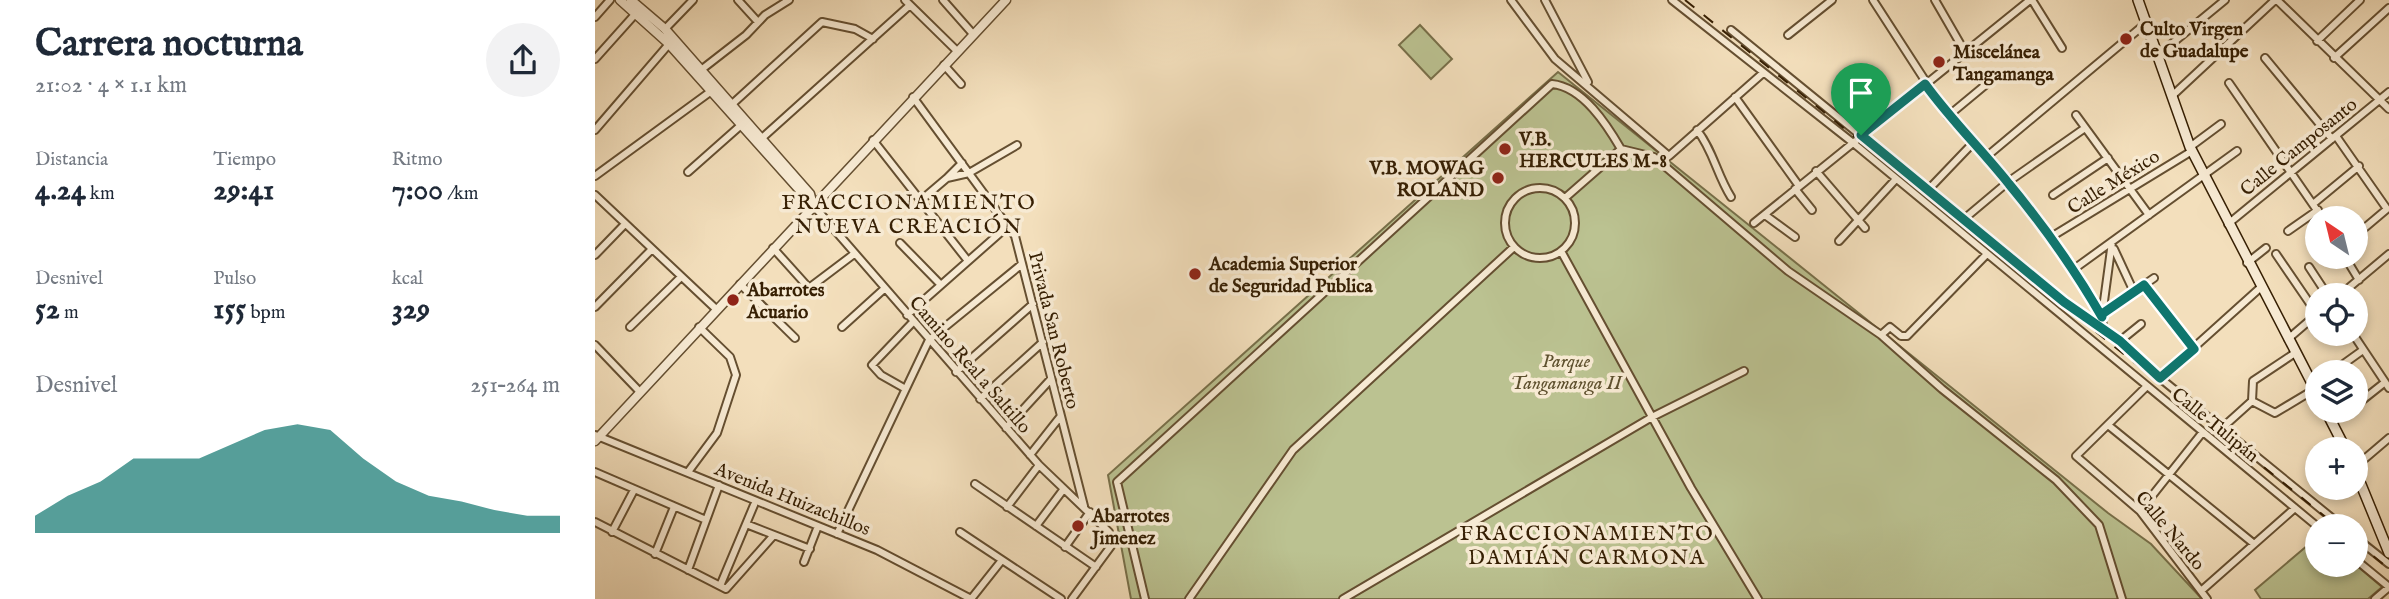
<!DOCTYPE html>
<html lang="es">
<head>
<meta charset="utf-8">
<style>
	body { margin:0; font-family:"IM FELL English",serif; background:#f2f2f3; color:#1f2937; height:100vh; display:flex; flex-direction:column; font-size:26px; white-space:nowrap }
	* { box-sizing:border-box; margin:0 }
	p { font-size:23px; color:#747a83 }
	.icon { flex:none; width:38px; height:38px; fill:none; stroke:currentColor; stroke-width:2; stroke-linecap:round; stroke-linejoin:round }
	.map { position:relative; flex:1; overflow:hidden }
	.drawer { display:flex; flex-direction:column; background:#fff; width:595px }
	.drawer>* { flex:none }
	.needle { width:46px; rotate:325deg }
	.buttons { position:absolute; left:1710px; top:206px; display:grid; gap:14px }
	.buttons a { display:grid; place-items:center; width:63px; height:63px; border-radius:50%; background:#fff; box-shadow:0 4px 10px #0003; font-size:35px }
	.pin { position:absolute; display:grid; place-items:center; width:60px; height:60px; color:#fff; margin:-72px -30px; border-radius:50% 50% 50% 0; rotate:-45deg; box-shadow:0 0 7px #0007 }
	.pin .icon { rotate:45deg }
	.round { display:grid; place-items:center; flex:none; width:74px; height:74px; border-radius:37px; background:#f2f2f3 }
	.headline { display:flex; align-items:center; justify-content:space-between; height:119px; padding:0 35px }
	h1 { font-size:38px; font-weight:700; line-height:52px }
	.metrics { display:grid; grid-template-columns:repeat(3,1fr); gap:10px; height:119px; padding:7px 35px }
	.metrics div { display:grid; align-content:center }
	.metrics b { font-size:30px; font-weight:700 }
	.metrics small { font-size:19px; font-weight:400 }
	.metrics p { font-size:19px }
	.chart { height:196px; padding:14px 35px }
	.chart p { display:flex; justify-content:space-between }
	.chart svg { width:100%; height:126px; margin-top:7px; fill:#0f766e; opacity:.7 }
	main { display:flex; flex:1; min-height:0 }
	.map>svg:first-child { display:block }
	.green { fill:#bbc291; stroke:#78704a; stroke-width:2 }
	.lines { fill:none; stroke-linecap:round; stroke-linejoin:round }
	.minor-casing { stroke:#654f31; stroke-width:10 }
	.tertiary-casing { stroke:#654f31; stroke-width:11 }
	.secondary-casing { stroke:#361f03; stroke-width:12 }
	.minor { stroke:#f7ead3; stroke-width:6 }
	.tertiary { stroke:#f7ead3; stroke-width:8 }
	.secondary { stroke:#f7ead3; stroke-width:9 }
	.rail { stroke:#361f03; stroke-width:2; stroke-dasharray:12 12; stroke-linecap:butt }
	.route-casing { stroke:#fff; stroke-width:14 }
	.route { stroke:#0f766e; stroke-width:9 }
	.poi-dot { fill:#8f2418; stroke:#f7ead3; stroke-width:2.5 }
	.labels { text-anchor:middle; stroke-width:7; stroke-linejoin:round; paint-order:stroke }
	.poi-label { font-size:19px; font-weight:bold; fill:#361f03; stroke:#f7ead3; text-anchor:start }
	.street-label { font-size:19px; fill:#361f03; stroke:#f7ead3 }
	.park-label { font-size:19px; font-style:italic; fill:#5e502e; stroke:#f7ead3 }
	.neighbourhood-label { font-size:21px; letter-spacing:2px; fill:#361f03; stroke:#f7ead3 }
</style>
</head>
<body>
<main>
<section class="drawer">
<div class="headline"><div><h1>Carrera nocturna</h1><p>21:02 · 4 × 1.1 km</p></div><a class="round"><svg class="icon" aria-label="share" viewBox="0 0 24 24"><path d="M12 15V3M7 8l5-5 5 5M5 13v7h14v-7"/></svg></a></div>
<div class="metrics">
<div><p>Distancia</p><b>4.24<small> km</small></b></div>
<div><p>Tiempo</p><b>29:41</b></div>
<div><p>Ritmo</p><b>7:00<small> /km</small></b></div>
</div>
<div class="metrics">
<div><p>Desnivel</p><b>52<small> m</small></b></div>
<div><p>Pulso</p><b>155<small> bpm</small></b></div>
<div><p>kcal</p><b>329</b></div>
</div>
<div class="chart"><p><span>Desnivel</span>251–264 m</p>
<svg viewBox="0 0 160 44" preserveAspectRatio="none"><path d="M0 44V38L10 31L20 26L30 18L40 18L50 18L60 13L70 8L80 6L90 8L100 18L110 26L120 31L130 33L140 36L150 38L160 38V44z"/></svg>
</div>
</section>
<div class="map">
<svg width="1794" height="599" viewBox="0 0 1794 599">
	<rect width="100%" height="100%" fill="#f3dfbc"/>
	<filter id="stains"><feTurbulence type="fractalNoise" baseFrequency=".00286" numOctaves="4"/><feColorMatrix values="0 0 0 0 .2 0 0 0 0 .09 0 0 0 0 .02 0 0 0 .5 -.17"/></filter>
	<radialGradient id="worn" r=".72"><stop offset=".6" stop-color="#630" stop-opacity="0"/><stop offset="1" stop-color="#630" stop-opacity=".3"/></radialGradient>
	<path class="green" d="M825 25 857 59 836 79 804 45Z
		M963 72 1513 513 1556 544 1607 599H536L513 475Z
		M1713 545 1722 552V565H1761L1787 587 1773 599H1666L1660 590Z"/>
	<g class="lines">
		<defs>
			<path id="minor" d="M143 0 163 22
				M310 0 362 51
				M348 0 378 34
				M916 0 960 59 1074 156 1168 73
				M950 0 993 82
				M1077 0 1257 142 1723 527
				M1278 0 1353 116 1413 182 1479 269 1507 317 1508 328
				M1340 0 1370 52
				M1437 0 1467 48
				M1682 0 1794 109
				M0 17 15 0
				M70 29 98 0
				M1136 30 1469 301 1525 341 1565 378 1748 527
				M1193 35 1237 0
				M1722 41 1765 0
				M1563 55 1630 0
				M1670 58 1737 139
				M1739 58 1794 8
				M0 59 43 11
				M349 65 366 84
				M106 70 151 35 170 15 194 0
				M1634 83 1728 219
				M1578 95 1680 0
				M318 97 420 236 489 506
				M1140 97 1204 186
				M134 107 227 22 260 29 278 39
				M1481 115 1554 215
				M1353 116 1400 77
				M0 130 74 44
				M1102 130C1118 150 1122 175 1136 197
				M1741 136 1792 209 1760 236
				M167 138 315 5
				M278 140 373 261
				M1595 147 1626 124
				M1026 149 1059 157 1193 271 1286 335 1347 389 1461 480 1504 525 1527 599
				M1391 157 1550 24
				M1221 171 1270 228
				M93 172 145 126
				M0 176 115 92
				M352 178 367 163
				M910 223a35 35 0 1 1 70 0a35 35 0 1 1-70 0Z
				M1200 189 1217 210
				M1333 190 1378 143
				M0 195 121 309
				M1458 195 1513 158
				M325 201 352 178 374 173 422 145
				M1718 204 1764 166
				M218 205 444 465 514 532 516 546 477 599
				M1170 215 1200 237
				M1369 219 1413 182 1490 128
				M1159 223 1435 0
				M1633 224 1794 92
				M1693 231 1723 210
				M1456 237 1597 151
				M1244 241 1301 179
				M305 243 346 285
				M178 248 214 288 259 254
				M1519 249 1539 292
				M966 251 1096 488 1163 599
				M1681 254 1722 314
				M0 255 30 224
				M1750 257 1764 280
				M1652 263 1671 248
				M1714 267 1733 296
				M1479 269 1642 151
				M145 284 200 338
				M1549 285 1599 349
				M1744 296 1794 254
				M0 307 57 249
				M1507 314 1559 278
				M312 315 414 225
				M1507 316 1517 242
				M35 327 86 277
				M247 327 289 289
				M1758 334 1794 388
				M1286 335 1295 327 1306 336H1312L1392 254
				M1693 339 1722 314
				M1525 341 1546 324
				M0 345 45 392
				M361 372 438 304
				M1736 373 1768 350
				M1565 378 1665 288
				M1551 387 1481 456 1545 511 1612 599
				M309 388 286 375 277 365 318 322
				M385 399 448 342
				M1657 401 1680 413 1720 389
				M1760 406 1789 383
				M1737 421 1752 411
				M1513 425 1658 543
				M411 428 456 379
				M1627 428 1657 401 1658 381 1700 353
				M0 435 282 550 376 599
				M435 455 465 417
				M1760 467 1794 438
				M0 472 111 520
				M93 472 122 433 141 375 135 357 104 327
				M380 484 501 567
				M412 507 444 465
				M1545 511 1607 433
				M0 522 131 589 179 535
				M151 524 215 549
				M441 526 468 490
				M17 532 39 490
				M365 532 466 599
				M242 534 334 340 427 264
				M1760 537 1794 564
				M470 547 495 512
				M60 554 79 507
				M1760 559 1794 587
				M209 562 223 526
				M93 570 124 485
				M125 586 159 505
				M1606 591 1700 508
				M376 599 407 560
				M550 599 522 482 957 84C988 87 1012 125 1026 149L970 198
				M594 599 698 450 919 247
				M748 599 1057 417 1149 371
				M1780 599 1794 587"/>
			<path id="tertiary" d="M25 0 74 44 218 205
				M36 0 70 29 215 194 218 205
				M0 441 411 0"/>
			<path id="secondary" d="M1543 0 1595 147 1722 393
				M1731 411 1751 450
				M1760 470 1794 553"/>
		</defs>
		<use href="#minor" class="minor-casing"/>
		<use href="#tertiary" class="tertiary-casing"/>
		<use href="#secondary" class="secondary-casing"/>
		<use href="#minor" class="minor"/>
		<use href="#tertiary" class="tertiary"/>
		<use href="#secondary" class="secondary"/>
		<path class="rail" d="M1090 0 1743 527
			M1760 541 1794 569"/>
	</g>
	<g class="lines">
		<defs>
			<path id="route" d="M1330 84C1356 120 1387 150 1414 184 1449 226 1480 270 1507 317V314L1549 285 1599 349 1565 378 1525 341 1469 302 1266 135Z"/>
		</defs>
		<use href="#route" class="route-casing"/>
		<use href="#route" class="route"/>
	</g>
	<g class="poi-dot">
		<circle cx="1531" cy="39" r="7"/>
		<circle cx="1344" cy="62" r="7"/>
		<circle cx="910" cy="149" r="7"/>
		<circle cx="903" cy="178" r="7"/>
		<circle cx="600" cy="274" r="7"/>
		<circle cx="138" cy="300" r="7"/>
		<circle cx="483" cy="526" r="7"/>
	</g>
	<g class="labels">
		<g class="poi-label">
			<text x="1545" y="35">Culto Virgen<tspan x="1545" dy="22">de Guadalupe</tspan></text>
			<text x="1358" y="58">Miscelánea<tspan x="1358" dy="22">Tangamanga</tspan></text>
			<text x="924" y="145">V.B.<tspan x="924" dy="22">HERCULES M-8</tspan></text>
			<text x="889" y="174" text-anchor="end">V.B. MOWAG<tspan x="889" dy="22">ROLAND</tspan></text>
			<text x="614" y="270">Academia Superior<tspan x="614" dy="22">de Seguridad Publica</tspan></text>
			<text x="152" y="296">Abarrotes<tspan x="152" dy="22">Acuario</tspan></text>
			<text x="497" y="522">Abarrotes<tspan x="497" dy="22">Jimenez</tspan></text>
		</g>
		<g class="street-label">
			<text transform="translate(1703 146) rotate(-39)" y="7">Calle Camposanto</text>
			<text transform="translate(1518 181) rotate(-32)" y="7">Calle México</text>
			<text transform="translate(460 330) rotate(76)" y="7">Privada San Roberto</text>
			<text transform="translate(376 364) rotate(49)" y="7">Camino Real a Saltillo</text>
			<text transform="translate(1621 424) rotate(39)" y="7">Calle Tulipán</text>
			<text transform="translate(198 498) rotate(22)" y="7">Avenida Huizachillos</text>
			<text transform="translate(1576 530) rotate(50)" y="7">Calle Nardo</text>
		</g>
		<g class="park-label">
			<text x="971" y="367">Parque<tspan x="971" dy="22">Tangamanga II</tspan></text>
		</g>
		<g class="neighbourhood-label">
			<text x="314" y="209">FRACCIONAMIENTO<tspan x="314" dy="24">NUEVA CREACIÓN</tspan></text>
			<text x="992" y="540">FRACCIONAMIENTO<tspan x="992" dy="24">DAMIÁN CARMONA</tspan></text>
		</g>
	</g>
	<rect width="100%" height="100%" filter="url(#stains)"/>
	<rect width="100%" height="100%" fill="url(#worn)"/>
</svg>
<div class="buttons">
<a><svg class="needle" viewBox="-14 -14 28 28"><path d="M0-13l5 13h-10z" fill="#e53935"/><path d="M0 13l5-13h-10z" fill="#747a83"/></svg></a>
<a><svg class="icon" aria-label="locate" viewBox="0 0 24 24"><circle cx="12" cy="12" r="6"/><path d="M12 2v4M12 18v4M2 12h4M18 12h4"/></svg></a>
<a><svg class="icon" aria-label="layers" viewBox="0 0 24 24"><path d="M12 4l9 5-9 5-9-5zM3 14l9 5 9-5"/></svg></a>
<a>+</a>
<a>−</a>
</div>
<div class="pin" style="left:1266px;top:135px;background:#1e9e55"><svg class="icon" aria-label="arrive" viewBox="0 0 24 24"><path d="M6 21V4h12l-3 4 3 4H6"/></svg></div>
</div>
</main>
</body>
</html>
